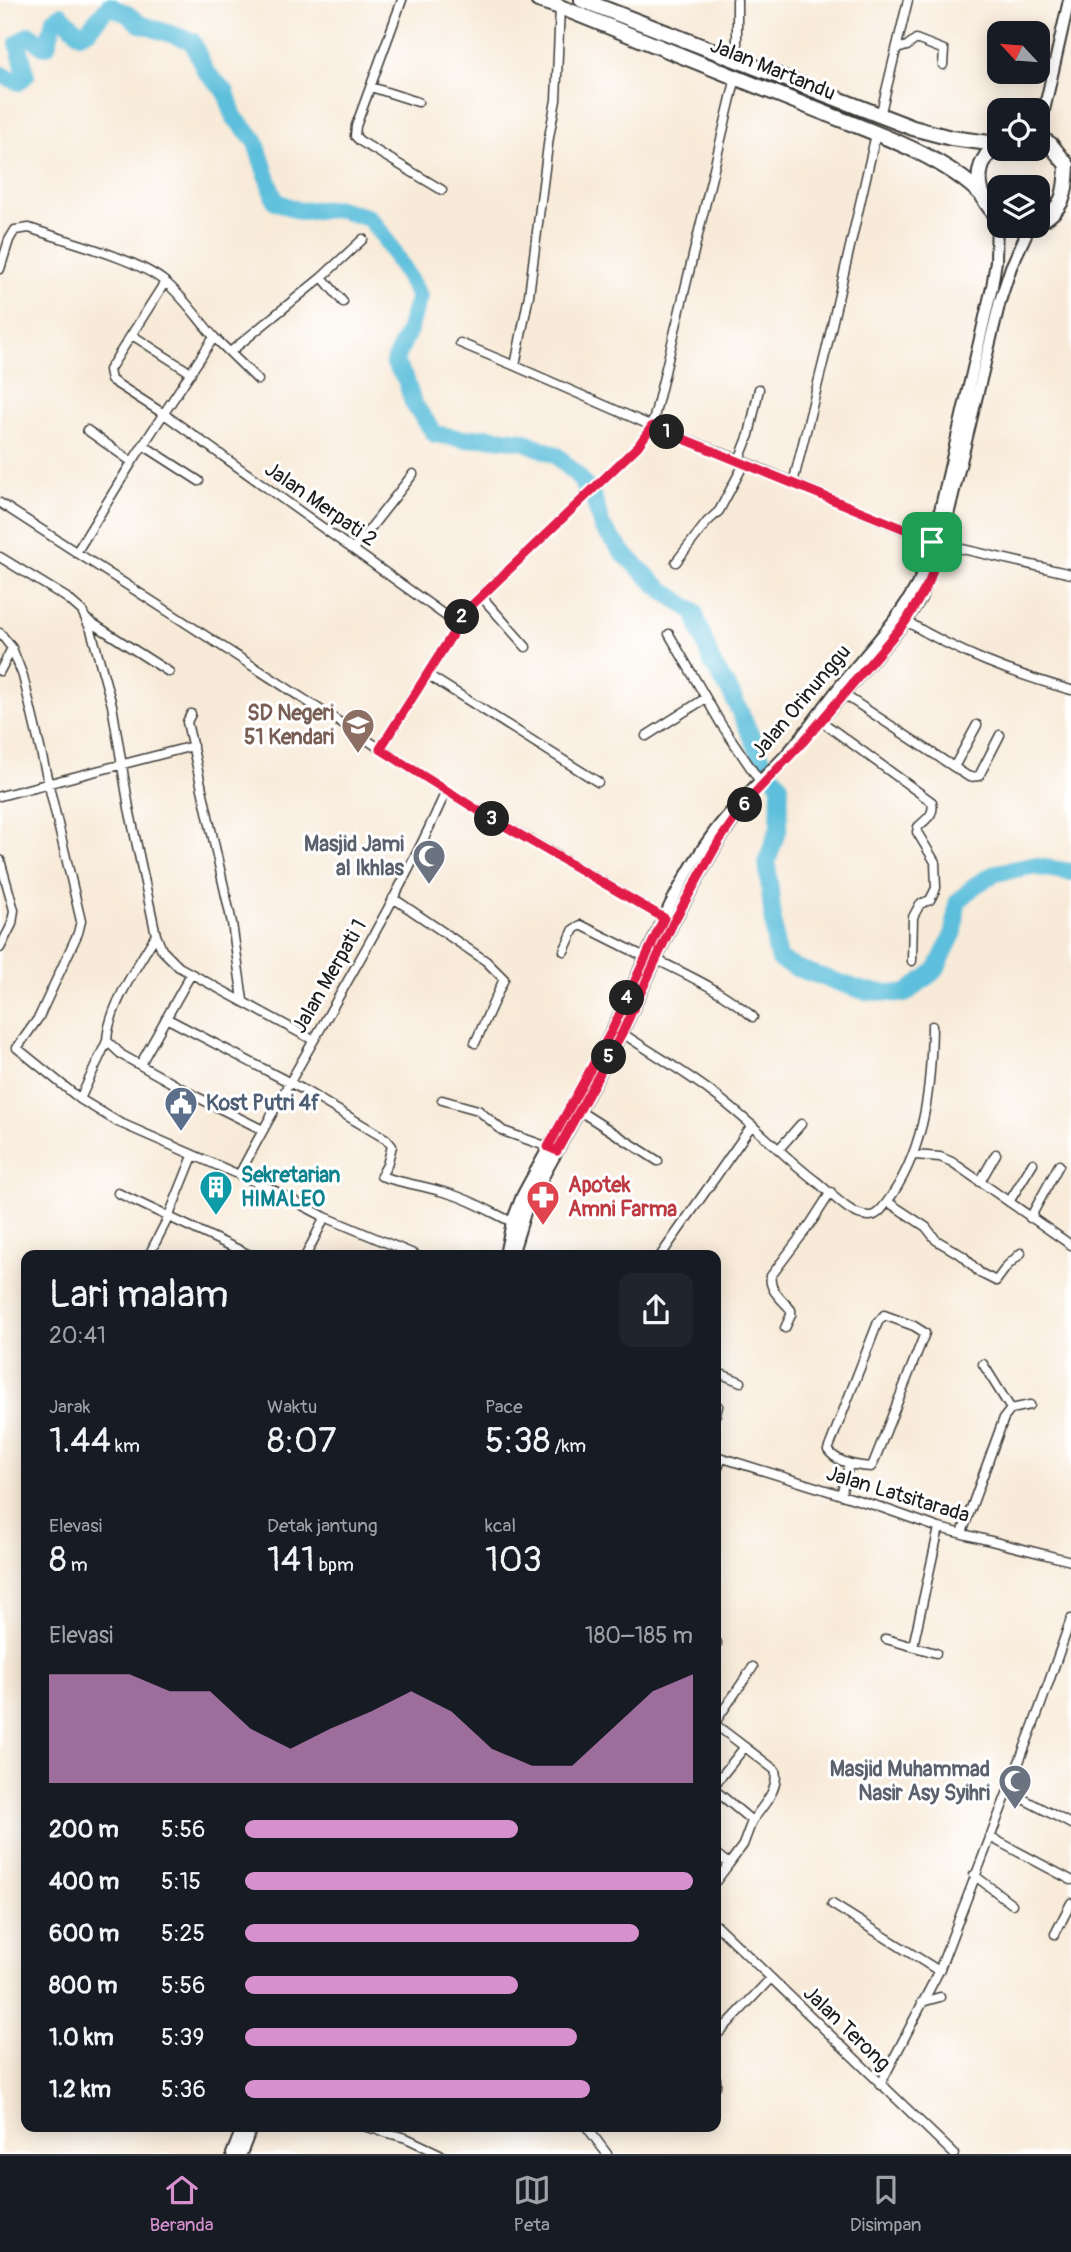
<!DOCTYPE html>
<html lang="id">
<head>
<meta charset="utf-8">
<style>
	body { margin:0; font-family:Pangolin,sans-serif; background:#20242c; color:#f1f3f6; height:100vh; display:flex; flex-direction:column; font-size:26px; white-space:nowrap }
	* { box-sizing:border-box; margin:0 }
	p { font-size:23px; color:#9ea1a6 }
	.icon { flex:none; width:38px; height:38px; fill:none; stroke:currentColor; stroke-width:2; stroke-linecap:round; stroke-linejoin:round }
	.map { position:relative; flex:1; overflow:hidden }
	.side { position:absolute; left:21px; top:1250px; width:700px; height:882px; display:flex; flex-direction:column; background:#171b24; border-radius:14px; box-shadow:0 4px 18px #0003 }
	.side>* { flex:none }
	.needle { width:46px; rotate:296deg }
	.buttons { position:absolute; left:987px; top:21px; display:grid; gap:14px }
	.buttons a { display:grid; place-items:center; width:63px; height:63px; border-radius:14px; background:#171b24; box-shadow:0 4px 18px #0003; font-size:35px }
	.pin { position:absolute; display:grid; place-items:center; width:60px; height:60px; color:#fff; margin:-30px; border-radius:14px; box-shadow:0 4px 10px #0006 }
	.km { position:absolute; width:35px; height:35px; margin:-18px; border-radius:50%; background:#222; color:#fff; font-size:19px; line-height:35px; text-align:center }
	.round { display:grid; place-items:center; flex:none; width:74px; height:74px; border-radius:14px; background:#20242c }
	.overview { display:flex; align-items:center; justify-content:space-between; height:119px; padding:0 28px }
	h1 { font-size:38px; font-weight:600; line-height:52px }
	.figures { display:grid; grid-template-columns:repeat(3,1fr); gap:10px; height:119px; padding:7px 28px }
	.figures div { display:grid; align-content:center }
	.figures b { font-size:35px; font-weight:600 }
	.figures small { font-size:19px; font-weight:400 }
	.figures p { font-size:19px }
	.chart { height:196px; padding:14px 28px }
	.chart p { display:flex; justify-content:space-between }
	.chart svg { width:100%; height:126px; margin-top:7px; fill:#d690ce; opacity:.7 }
	ul { padding:0 28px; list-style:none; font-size:23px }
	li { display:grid; grid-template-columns:112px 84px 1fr; align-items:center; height:52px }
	li i { height:18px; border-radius:9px; background:#d690ce }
	.menu { display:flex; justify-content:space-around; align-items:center; height:98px; border-top:2px solid #363941; background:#171b24; font-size:19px; color:#9ea1a6 }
	.menu a { display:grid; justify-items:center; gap:4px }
	.menu .selected { color:#d690ce }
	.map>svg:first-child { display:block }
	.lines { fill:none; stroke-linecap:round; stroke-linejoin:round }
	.river { stroke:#5dbfdb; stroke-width:18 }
	.street-casing { stroke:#3d3b38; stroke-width:11 }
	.secondary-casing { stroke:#3d3b38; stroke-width:14 }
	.highway-casing { stroke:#3d3b38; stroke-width:18 }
	.street { stroke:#fff; stroke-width:8 }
	.secondary { stroke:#fff; stroke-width:10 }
	.highway { stroke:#fff; stroke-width:14 }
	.route-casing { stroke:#fff; stroke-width:14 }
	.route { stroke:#e11d48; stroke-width:9 }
	.labels { text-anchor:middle; stroke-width:6; stroke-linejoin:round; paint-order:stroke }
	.street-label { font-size:21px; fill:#1c1c1c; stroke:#fff }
	.education-label { font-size:21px; font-weight:bold; fill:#785e54; stroke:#fff; text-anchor:end }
	.worship-label { font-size:21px; font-weight:bold; fill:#5b616d; stroke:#fff; text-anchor:end }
	.service-label { font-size:21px; font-weight:bold; fill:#4e5e75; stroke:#fff; text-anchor:start }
	.culture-label { font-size:21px; font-weight:bold; fill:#0d838f; stroke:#fff; text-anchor:start }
	.health-label { font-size:21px; font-weight:bold; fill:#be3a42; stroke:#fff; text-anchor:start }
</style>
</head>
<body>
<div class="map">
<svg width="1071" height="2154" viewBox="0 0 1071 2154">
	<rect width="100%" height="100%" fill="#fff"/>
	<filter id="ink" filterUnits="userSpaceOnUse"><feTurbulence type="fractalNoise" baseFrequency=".0143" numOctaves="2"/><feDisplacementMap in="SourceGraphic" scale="14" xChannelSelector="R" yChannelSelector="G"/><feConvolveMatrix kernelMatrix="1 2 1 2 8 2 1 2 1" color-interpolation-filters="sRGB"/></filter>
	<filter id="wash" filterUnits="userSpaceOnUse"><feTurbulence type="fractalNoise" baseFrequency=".00686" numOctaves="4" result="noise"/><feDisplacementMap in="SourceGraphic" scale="28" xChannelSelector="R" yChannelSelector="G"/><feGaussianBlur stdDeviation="1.57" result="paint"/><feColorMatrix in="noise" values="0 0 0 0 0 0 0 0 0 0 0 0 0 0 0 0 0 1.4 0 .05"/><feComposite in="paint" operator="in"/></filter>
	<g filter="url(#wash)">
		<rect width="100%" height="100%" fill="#f8ead8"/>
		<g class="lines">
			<path class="river" d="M0 74 19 82 26 75 18 43 30 35 41 45 47 46 54 20 61 15 80 34 88 30 109 6 127 14 140 24 192 41 205 71 226 92 234 117 255 140 275 201 299 211 338 209 369 218 384 237 419 296 408 332 394 362 406 380 413 403 435 434 463 439 487 437 523 441 556 455 578 476 594 499 602 527 626 556 659 587 694 612 712 663 732 695 763 761 780 785 779 827 767 861 776 950 780 960 796 968
				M796 968 864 991 905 994 936 970 954 932 957 903 974 886 996 873 1032 866 1071 872"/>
		</g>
	</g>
	<g filter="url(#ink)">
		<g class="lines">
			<defs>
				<path id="street" d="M402 0 356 126 355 136 360 141 442 190
					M737 0V60
					M560 7 556 100 549 137 529 295 515 366 652 426 745 462 932 542 1071 574
					M897 49 907 46 916 39 944 50 943 65
					M371 87 418 102
					M880 116 908 0
					M0 269 9 240 15 230 29 228C66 241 135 258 164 281 183 296 198 319 214 337
					M322 277 343 302
					M165 282 109 370 111 380 164 414 457 624
					M132 335 191 373
					M460 343 515 366
					M230 352 322 277 363 239
					M87 430 132 462
					M143 445 199 481
					M739 460 749 435 759 389
					M793 483 826 351 876 134
					M0 503 446 791 668 920
					M354 549 413 474
					M76 553 132 462 214 337 258 380
					M0 557 67 598 82 611 91 630 112 705 129 808 156 935C139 963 108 1008 107 1041L122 1055 197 1097 263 1130
					M676 562 707 522 719 511 745 462
					M481 596 526 647
					M86 619 169 672
					M906 621C959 653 1011 673 1071 690
					M0 633 12 648 23 676 81 921 78 933 39 1017 17 1048 80 1099 118 1122 269 1188 325 1217 416 1255
					M669 634 721 724 759 780
					M0 671 12 648
					M428 675 598 782
					M843 694 969 777 979 776 1000 735
					M191 714 187 722 232 923 243 1000
					M821 721 932 802C935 815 926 819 918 827L917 832 935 862 936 888 930 900 920 904 913 917 912 961
					M646 736 706 698
					M380 749 469 608 638 446 652 426 736 77
					M954 767 977 725
					M0 796 193 746
					M0 860 14 910 12 924 0 948
					M393 898 486 961 504 979 475 1043
					M156 935 162 950 179 967 313 1040
					M564 951 574 929 581 925 645 957
					M657 960C692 977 724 992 753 1017
					M166 1018 302 1089 386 1139 392 1146 387 1165 381 1176C401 1183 420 1185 440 1191 466 1197 489 1211 512 1222
					M622 1033C652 1053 683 1071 711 1092 749 1119 780 1154 817 1182 831 1193 851 1217 870 1216 879 1216 887 1202 892 1195 926 1144 931 1085 932 1026
					M140 1065 191 974
					M80 1099 107 1041
					M442 1100 478 1110 503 1131 551 1148
					M578 1110 658 1161
					M779 1149 801 1124
					M914 1155 940 1157 952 1162 1071 1245
					M239 1175C306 1046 387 925 446 791
					M980 1182 996 1154
					M118 1193 250 1255
					M888 1202 926 1227 936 1240 963 1256 980 1273 996 1281 1007 1266 1021 1253
					M1009 1202 1033 1163
					M1030 1218 1059 1165
					M149 1255 168 1218 193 1156
					M306 1255 325 1217
					M661 1255 752 1125
					M884 1315 914 1326 925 1333 873 1464 871 1467C856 1466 837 1463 828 1450L878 1322Z
					M785 1328 791 1315V1310C783 1300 768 1290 771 1276L811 1223 831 1192
					M983 1364 1011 1409
					M716 1372 741 1382
					M716 1414 718 1406
					M716 1456 877 1506 939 1528 1071 1561
					M716 1472 722 1458
					M841 1495 849 1464
					M962 1533 1004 1418 1011 1409 1030 1405
					M886 1639 936 1653
					M716 1644 717 1643
					M913 1646 939 1528
					M716 1721 753 1667
					M716 1725 775 1770C780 1789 762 1807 752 1821
					M716 1783 744 1748
					M716 1791 752 1821 743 1845 729 1864
					M1008 1791 1071 1824
					M990 1837 1071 1880
					M716 1854 729 1864 716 1881
					M974 1875 1012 1904
					M832 1904 939 1971
					M716 1925 954 2154
					M1055 1934 1071 1903
					M922 2002 940 1997
					M716 2036 771 1978
					M716 2079V2086
					M880 2085 939 1971 1039 1710 1071 1619
					M363 2126 406 2138 440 2154
					M586 2126 607 2154"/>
				<path id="secondary" d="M1038 137 1069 0
					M828 712 906 621 920 599 941 544 1000 301 1011 267 1030 226
					M505 1255 512 1222 522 1196C552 1140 585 1085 613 1028 645 962 671 890 715 831 736 803 760 782 784 757 809 730 829 698 853 670 882 636 911 604 928 562L992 287 996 261 997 215
					M512 1255 527 1206 622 1033 673 923 719 841 747 802
					M232 2154 243 2126
					M241 2154 252 2126"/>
				<path id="highway" d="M538 0 560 7C644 40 728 74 812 108 868 131 940 153 982 195
					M582 0 913 128 951 138 997 144
					M1038 137 1050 144 1067 165C1066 193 1064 209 1038 222
					M999 143C972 164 974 195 999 217"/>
			</defs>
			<use href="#street" class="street-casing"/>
			<use href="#secondary" class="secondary-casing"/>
			<use href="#highway" class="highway-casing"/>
			<use href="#street" class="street"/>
			<use href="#secondary" class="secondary"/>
			<use href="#highway" class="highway"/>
		</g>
	</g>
	<g class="lines" filter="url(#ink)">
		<defs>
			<path id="route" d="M652 426 941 544 929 582 906 621 803 742 747 801 719 841 673 923 622 1033 557 1151 548 1147 612 1030 664 918 484 814 380 749 469 608 638 446Z"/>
		</defs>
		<use href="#route" class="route-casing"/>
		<use href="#route" class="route"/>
	</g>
	<defs>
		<symbol id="school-pin" viewBox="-11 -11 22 30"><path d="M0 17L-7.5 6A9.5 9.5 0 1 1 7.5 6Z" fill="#8d6e63" stroke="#fff"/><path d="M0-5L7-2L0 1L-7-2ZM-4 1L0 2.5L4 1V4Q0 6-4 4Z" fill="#fff"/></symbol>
		<symbol id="mosque-pin" viewBox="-11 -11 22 30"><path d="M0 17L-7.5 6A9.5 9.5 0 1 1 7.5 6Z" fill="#6b7280" stroke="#fff"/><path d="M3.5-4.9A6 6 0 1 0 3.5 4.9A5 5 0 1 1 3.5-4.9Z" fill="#fff"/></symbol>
		<symbol id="civic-pin" viewBox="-11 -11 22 30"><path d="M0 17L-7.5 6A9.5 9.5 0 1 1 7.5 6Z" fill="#5c6f8a" stroke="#fff"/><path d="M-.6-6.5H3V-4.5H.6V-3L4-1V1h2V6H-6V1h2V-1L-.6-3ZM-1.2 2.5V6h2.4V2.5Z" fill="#fff"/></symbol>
		<symbol id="building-pin" viewBox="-11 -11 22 30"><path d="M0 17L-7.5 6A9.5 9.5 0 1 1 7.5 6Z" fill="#0f9aa8" stroke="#fff"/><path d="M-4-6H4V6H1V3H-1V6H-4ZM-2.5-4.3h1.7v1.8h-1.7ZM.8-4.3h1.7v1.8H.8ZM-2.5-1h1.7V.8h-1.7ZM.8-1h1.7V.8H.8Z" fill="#fff"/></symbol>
		<symbol id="pharmacy-pin" viewBox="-11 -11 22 30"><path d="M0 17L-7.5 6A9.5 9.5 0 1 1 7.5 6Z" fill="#e0444e" stroke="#fff"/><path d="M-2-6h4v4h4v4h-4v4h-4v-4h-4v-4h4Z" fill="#fff"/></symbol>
	</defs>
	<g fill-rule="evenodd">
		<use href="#school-pin" x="339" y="706" width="38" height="52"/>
		<use href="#mosque-pin" x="410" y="837" width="38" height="52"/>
		<use href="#civic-pin" x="162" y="1084" width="38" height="52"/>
		<use href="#building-pin" x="197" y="1168" width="38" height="52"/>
		<use href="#pharmacy-pin" x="524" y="1178" width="38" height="52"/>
		<use href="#mosque-pin" x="996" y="1762" width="38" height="52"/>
	</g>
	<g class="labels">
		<g class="street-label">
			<text transform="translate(773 69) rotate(22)" y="7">Jalan Martandu</text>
			<text transform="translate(321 504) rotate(35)" y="7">Jalan Merpati 2</text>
			<text transform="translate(801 701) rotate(-50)" y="7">Jalan Orinunggu</text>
			<text transform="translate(329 976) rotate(-60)" y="7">Jalan Merpati 1</text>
			<text transform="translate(898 1494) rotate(17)" y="7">Jalan Latsitarada</text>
			<text transform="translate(847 2028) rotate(44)" y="7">Jalan Terong</text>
		</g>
		<g class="education-label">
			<text x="334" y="720">SD Negeri<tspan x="334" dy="24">51 Kendari</tspan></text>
		</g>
		<g class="worship-label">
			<text x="404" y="851">Masjid Jami<tspan x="404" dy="24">al Ikhlas</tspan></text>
			<text x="990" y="1776">Masjid Muhammad<tspan x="990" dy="24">Nasir Asy Syihri</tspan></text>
		</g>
		<g class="service-label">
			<text x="206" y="1110">Kost Putri 4f</text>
		</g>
		<g class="culture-label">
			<text x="241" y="1182">Sekretarian<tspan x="241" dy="24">HIMALEO</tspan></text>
		</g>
		<g class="health-label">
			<text x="568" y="1192">Apotek<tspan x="568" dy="24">Amni Farma</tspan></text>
		</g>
	</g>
</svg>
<div class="buttons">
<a><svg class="needle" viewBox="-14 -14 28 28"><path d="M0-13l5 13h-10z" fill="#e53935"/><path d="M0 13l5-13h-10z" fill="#9ea1a6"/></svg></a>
<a><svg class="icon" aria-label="locate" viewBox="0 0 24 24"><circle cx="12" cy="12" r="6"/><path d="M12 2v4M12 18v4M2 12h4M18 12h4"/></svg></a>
<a><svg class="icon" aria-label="layers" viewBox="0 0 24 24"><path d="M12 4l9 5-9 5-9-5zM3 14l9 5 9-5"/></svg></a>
</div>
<div class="pin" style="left:932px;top:542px;background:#1e9e55"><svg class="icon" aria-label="arrive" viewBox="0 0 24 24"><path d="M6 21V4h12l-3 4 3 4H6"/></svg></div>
<b class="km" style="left:667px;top:432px">1</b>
<b class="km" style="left:462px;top:617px">2</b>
<b class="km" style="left:492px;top:819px">3</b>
<b class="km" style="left:627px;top:998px">4</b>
<b class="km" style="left:609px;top:1057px">5</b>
<b class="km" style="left:745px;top:805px">6</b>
<section class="side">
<div class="overview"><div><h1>Lari malam</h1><p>20:41</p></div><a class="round"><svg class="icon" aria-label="share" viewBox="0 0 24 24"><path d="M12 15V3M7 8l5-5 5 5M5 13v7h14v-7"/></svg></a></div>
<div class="figures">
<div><p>Jarak</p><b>1.44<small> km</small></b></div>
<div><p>Waktu</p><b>8:07</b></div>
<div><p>Pace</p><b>5:38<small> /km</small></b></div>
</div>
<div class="figures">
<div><p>Elevasi</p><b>8<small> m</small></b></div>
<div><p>Detak jantung</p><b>141<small> bpm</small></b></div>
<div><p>kcal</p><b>103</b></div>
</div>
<div class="chart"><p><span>Elevasi</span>180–185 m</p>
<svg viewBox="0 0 160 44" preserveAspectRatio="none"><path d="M0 44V6L10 6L20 6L30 12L40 12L50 25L60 32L70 25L80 19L90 12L100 19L110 32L120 38L130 38L140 25L150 12L160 6V44z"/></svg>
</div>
<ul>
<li><b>200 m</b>5:56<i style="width:61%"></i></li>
<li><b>400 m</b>5:15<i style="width:100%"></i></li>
<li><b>600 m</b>5:25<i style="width:88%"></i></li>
<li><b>800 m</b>5:56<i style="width:61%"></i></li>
<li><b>1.0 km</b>5:39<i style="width:74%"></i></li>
<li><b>1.2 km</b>5:36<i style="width:77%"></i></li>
</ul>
</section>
</div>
<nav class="menu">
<a class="selected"><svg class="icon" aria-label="home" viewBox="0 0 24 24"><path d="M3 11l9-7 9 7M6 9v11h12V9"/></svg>Beranda</a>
<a><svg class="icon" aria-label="map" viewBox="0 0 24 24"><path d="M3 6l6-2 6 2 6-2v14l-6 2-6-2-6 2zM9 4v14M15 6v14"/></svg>Peta</a>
<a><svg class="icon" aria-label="saved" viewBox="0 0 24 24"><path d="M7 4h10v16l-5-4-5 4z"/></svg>Disimpan</a>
</nav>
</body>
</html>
